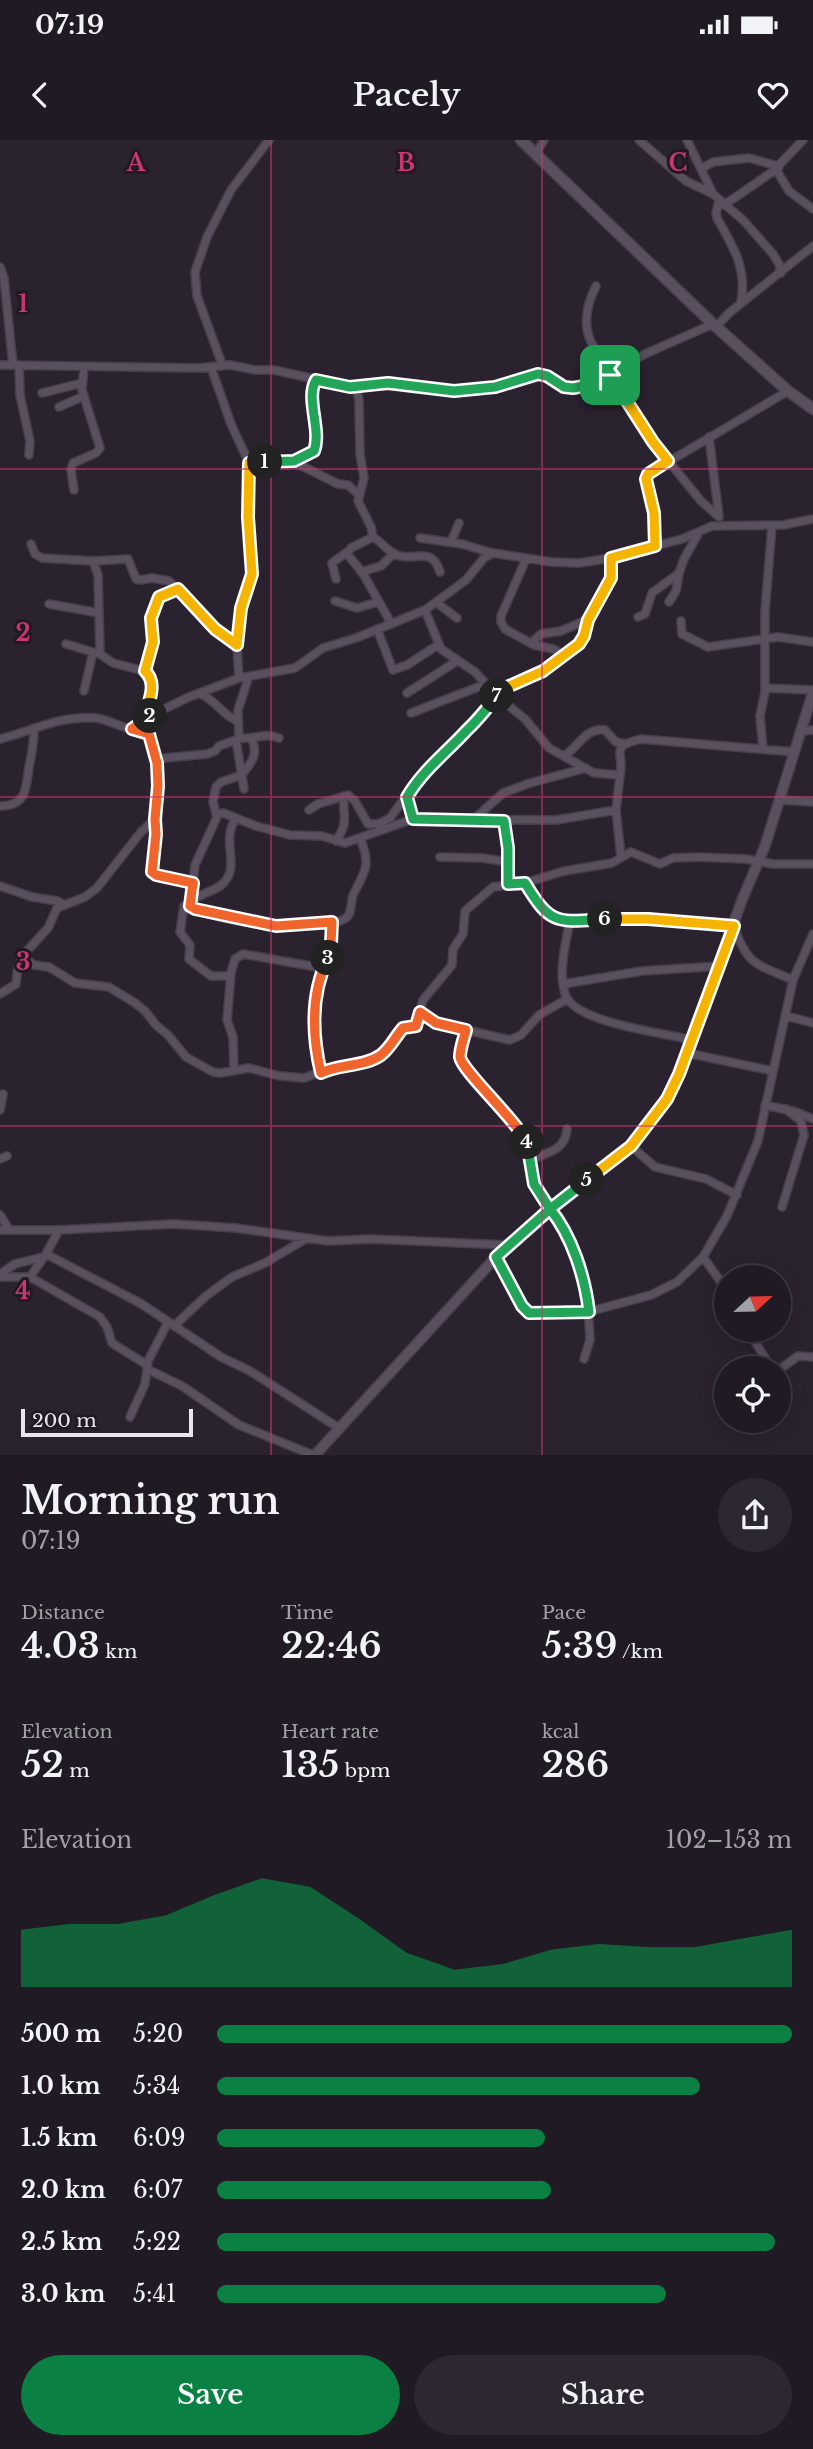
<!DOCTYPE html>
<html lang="en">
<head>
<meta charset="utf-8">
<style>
	body { margin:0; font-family:"Libre Baskerville",serif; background:#2d2731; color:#f1f3f6; height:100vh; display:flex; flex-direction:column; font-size:26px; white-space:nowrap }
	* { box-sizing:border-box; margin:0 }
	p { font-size:23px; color:#a2a1a6 }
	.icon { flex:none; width:38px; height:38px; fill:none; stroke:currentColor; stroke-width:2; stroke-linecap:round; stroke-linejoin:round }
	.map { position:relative; height:1315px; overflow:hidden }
	.details { display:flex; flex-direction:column; background:#201a24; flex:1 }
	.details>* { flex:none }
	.needle { width:46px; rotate:68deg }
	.tools { position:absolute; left:714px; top:1125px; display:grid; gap:14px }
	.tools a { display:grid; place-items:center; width:77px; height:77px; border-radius:50%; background:#201a24; box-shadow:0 4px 18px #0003,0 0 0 2px #3d3841; font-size:35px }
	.scale { position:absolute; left:21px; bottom:18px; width:172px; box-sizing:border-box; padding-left:7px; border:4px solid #e9e4ed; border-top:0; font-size:19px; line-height:24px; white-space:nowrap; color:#e9e4ed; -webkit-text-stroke:5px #211926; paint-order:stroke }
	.pin { position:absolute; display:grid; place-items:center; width:60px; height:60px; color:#fff; margin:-30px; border-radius:14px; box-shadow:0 4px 10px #0006 }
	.km { position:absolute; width:35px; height:35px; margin:-18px; border-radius:50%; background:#222; color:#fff; font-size:19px; line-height:35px; text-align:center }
	.round { display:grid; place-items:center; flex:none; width:74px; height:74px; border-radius:37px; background:#2d2731 }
	.head { display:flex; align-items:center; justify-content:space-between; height:119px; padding:0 21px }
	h1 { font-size:38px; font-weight:600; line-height:52px }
	.figures { display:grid; grid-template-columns:repeat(3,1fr); gap:10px; height:119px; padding:7px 21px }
	.figures div { display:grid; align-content:center }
	.figures b { font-size:35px; font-weight:600 }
	.figures small { font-size:19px; font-weight:400 }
	.figures p { font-size:19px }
	.chart { height:196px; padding:14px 21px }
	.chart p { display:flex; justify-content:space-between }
	.chart svg { width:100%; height:126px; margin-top:7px; fill:#0b8043; opacity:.7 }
	.cta { display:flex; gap:14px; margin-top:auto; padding:14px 21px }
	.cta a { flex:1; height:80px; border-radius:42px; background:#0b8043; color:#fff; font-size:28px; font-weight:600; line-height:80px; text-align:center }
	.cta a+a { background:#2d2731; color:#f1f3f6 }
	ul { padding:0 21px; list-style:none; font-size:23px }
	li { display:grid; grid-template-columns:112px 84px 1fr; align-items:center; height:52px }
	li i { height:18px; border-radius:9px; background:#0b8043 }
	.status { display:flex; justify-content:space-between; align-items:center; height:49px; padding:0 35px; background:#201a24; direction:ltr }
	.status svg { height:19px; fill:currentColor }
	header { display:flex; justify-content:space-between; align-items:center; height:91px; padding:0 21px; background:#201a24; font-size:32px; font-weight:600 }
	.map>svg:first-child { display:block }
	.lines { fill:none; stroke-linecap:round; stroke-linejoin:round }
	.minor-casing { stroke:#463f4b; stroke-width:10 }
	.tertiary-casing { stroke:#463f4b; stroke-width:12 }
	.secondary-casing { stroke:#463f4b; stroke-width:13 }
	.minor { stroke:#594f5f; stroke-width:7 }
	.tertiary { stroke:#594f5f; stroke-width:9 }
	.secondary { stroke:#594f5f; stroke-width:10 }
	.split-1-casing { stroke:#fff; stroke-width:14 }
	.split-2-casing { stroke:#fff; stroke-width:14 }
	.split-3-casing { stroke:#fff; stroke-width:14 }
	.split-4-casing { stroke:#fff; stroke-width:14 }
	.split-5-casing { stroke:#fff; stroke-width:14 }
	.split-6-casing { stroke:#fff; stroke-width:14 }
	.split-7-casing { stroke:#fff; stroke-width:14 }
	.split-8-casing { stroke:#fff; stroke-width:14 }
	.split-1 { stroke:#22a559; stroke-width:9 }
	.split-2 { stroke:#f5b400; stroke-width:9 }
	.split-3 { stroke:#f0652b; stroke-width:9 }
	.split-4 { stroke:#f0652b; stroke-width:9 }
	.split-5 { stroke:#22a559; stroke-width:9 }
	.split-6 { stroke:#f5b400; stroke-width:9 }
	.split-7 { stroke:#22a559; stroke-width:9 }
	.split-8 { stroke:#f5b400; stroke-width:9 }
	.grid { fill:none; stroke:#c83771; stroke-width:2; stroke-opacity:0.55 }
	.grid-label { font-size:23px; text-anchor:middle; font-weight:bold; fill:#c83771; stroke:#211926; stroke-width:6; stroke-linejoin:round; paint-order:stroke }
</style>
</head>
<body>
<div class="status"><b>07:19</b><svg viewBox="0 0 49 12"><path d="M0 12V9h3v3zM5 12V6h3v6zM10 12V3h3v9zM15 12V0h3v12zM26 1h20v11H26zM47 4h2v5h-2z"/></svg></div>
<header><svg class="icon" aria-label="back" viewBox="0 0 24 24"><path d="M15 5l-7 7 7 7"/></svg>Pacely<svg class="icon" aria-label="heart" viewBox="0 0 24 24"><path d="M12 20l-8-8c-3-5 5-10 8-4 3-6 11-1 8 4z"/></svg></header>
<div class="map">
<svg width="813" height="1315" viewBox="0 0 813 1315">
	<rect width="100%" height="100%" fill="#2b2230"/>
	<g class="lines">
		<defs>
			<path id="minor" d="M639 0 686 41 711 53
				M687 0 713 54 744 81 773 114 779 124 781 133
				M803 0 780 24 777 31 789 51 813 69
				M535 15 544 0
				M701 29 713 22 749 18 778 26
				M719 61 716 73 717 78C734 109 747 127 741 163
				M724 65 778 28
				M0 127 4 138 13 225
				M596 146C587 164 582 185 592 204L653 302 701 361 719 377
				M716 187 729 173 813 106
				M222 224 197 156 195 132 207 97 231 50 269 0
				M0 225 198 228 230 225 256 230H274L350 247 388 243 455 251 495 247 538 234 547 236 564 247 573 248 599 241 645 214 713 184
				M19 225 20 255 30 301 29 315
				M211 227 231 284 249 323V390L252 434 249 449 244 458 239 487 237 505 239 538
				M356 247 359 260 360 314 364 338 358 361 371 387 373 397 351 408 347 414 362 432 391 483
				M42 253 82 243
				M59 267 84 256
				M709 297 719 376
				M294 322 338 344 348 345 359 355
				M249 323 294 322 314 311C322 290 305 258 316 240
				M74 350 71 330 73 323 96 313 100 308 82 250 84 227
				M373 397C382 402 387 411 396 415 415 422 432 405 440 432
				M420 398 462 404 492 413
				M451 402 459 383
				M31 404 35 414 42 418 93 421 128 419 136 439 141 440 152 438 169 441 215 490 237 505
				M655 406V373L646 339 648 334 788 251
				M526 419 501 476V482L505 489 534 505 553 509 564 515
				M93 421 98 435 100 514 113 523 148 532 152 552 147 569 150 576
				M361 432 381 426 394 413
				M336 439 332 423 347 412
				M335 461 357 468 378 462
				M669 462 676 451 679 434
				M437 463 457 478
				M49 464 99 473
				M425 470 441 509 475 532 497 556 525 579 549 608 594 633 620 635C625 612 608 607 641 599L795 612
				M638 477 645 474 652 453 679 433 684 419 699 392
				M681 481 682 494 708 507 778 497 813 502
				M377 489 393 530 407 525 438 505
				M531 503 541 494 561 491 589 479
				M66 504 96 513
				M145 531C148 522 152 513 153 503 153 479 145 455 178 449
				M249 536 238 570 239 599 219 606 215 611 207 614 165 618 158 621V646L155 679 141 692 97 748 85 757 57 768 48 788 25 813 26 819 34 825 49 827 75 843 109 847 135 863 145 871 156 885 168 895 186 917 213 932 220 933 249 928 280 936 304 938 334 927 373 919 390 906 403 889 416 886 423 860 452 825 453 809 463 794 465 771 493 747 525 743 564 731 612 723 631 712 660 724 673 718 698 717 746 719 773 724H813
				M765 548 813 550
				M491 550 505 548 543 531 579 504 584 496 588 480 611 438V418
				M84 551 93 512
				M407 553 457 521
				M201 554C216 561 223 575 237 581
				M411 573 486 544
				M132 589 149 594 157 623
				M801 591 813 590
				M239 598C254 600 265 592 279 598
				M0 599C32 591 61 575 95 578 108 579 119 587 132 589L150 576 189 557 239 538 295 528 323 508 356 498 425 470 466 440 484 418 493 413 551 422 579 423 611 418 682 399 712 386 783 385 813 379
				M236 600 244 649
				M763 609 760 576 765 552V472L772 385
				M564 616C580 606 584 588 605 590L616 602 625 604
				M243 633C253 621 258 614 252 599
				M242 635 221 642 216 647 213 662 217 677 195 725 190 766 192 768C233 784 277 787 320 783 328 783 339 783 346 778 353 773 350 760 354 753 366 730 371 724 360 698
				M620 635 616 670 621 717
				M407 657 413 679
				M780 660 813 662
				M0 666C27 666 26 648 29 627 32 613 34 602 34 588
				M309 670 318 664 348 655 355 661 368 684H379L390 678 426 629 469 589 497 556
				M217 674 223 673 256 686 290 695 322 696 345 703 413 679 556 680 616 670
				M155 680 156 694 152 731 156 735 193 743
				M473 680 503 653 530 643 586 628
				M504 681 508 714V744
				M336 701C350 680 342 677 344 656
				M440 717 482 718 508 722
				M525 743C535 759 542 773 560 781L647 779 734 786C747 826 757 824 793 840
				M0 746 32 757 57 761 63 764
				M190 762C200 754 211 752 220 746 239 732 227 711 230 694 230 688 233 683 236 678
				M184 766 180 792 190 805 189 819 211 836H230L235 819 243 814 322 828
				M570 780C566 803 557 833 566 856 577 883 664 893 692 900
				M231 833 227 880 233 897 234 930
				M563 844 642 831 720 826
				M0 854 16 844 18 827 25 813
				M420 872 444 885 510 900 521 895 539 875 567 859
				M786 876 813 883
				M466 890 460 914 461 920 518 987 528 1005 532 1039 539 1056 561 1082 570 1098 588 1162 590 1200 584 1219
				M687 913 773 931
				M321 933C314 900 313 868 320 835 321 829 324 825 327 820 332 808 332 795 332 782
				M765 965 796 972 813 979
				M0 970 3 954
				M631 1006 655 1027 706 1039 737 1055
				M0 1019 7 1016
				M530 1020C547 1013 566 1010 567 989
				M782 1067 804 995 801 981 786 969
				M0 1075 9 1089
				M0 1090H59L174 1084 236 1088 328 1101 370 1099 507 1105
				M46 1114 140 1163 221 1217 250 1231 339 1288
				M496 1117 522 1166 529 1173H584L651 1155 677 1142 703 1117 727 1076 758 1001 793 840 813 794
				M703 1117 726 1149
				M0 1134 15 1124 43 1117
				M0 1137H30L46 1114 59 1090
				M30 1137 100 1177 107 1187 112 1203 147 1225
				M174 1186 206 1156 232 1137 265 1123 307 1098
				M748 1190 771 1228
				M147 1229 182 1246 239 1285 313 1315
				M779 1230 798 1216 813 1217
				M130 1277 145 1244 148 1221 168 1182"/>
			<path id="tertiary" d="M315 1315 507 1105 631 1006 663 966 679 934 742 760 765 706 813 552"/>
			<path id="secondary" d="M521 0 713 184 788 251 813 269"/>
		</defs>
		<use href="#minor" class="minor-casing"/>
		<use href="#tertiary" class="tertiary-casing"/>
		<use href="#secondary" class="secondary-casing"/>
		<use href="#minor" class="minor"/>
		<use href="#tertiary" class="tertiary"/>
		<use href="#secondary" class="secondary"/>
	</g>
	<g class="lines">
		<defs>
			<path id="split-1" d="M265 322 294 321 314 311C322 290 305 258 316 240L350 247 388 243 454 251 495 247 538 234 547 236 564 247 573 248 584 246 610 235"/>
			<path id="split-2" d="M150 576 147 569C151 556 156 541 145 531L153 502 151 478 159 457 178 449 215 489 237 505 241 468 252 434 248 377 249 323 265 322"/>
			<path id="split-3" d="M150 576 132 589 149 594 157 623 158 646 155 679 156 694 152 732 156 735 193 743 190 766 195 769 276 786 332 782 331 804 328 818"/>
			<path id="split-4" d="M328 818C311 853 312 895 321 933 339 924 364 927 381 915 391 907 395 897 403 888L416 886 420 872 436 883 466 890C464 898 460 908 460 917 462 931 516 980 527 1002"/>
			<path id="split-5" d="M527 1002 534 1044 550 1069 496 1117 522 1166 529 1173 589 1172C585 1137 572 1096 550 1069L587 1040"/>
			<path id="split-6" d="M587 1040 631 1006 667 959 679 934 734 786 648 779H605"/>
			<path id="split-7" d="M497 556C487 568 478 580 467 590 446 613 423 630 407 657L413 679 504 681 508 708V744L525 743C551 786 557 782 605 779"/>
			<path id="split-8" d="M497 556 491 550 505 548 543 531 579 504 584 496 588 480 611 438V418L655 406 654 373 646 339 648 334 668 321 653 302 610 235"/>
		</defs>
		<use href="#split-1" class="split-1-casing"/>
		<use href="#split-2" class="split-2-casing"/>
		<use href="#split-3" class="split-3-casing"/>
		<use href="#split-4" class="split-4-casing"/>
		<use href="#split-5" class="split-5-casing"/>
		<use href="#split-6" class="split-6-casing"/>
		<use href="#split-7" class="split-7-casing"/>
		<use href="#split-8" class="split-8-casing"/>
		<use href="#split-1" class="split-1"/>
		<use href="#split-2" class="split-2"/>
		<use href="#split-3" class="split-3"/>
		<use href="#split-4" class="split-4"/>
		<use href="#split-5" class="split-5"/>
		<use href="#split-6" class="split-6"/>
		<use href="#split-7" class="split-7"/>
		<use href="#split-8" class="split-8"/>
	</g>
	<path class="grid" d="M271 0V1315M542 0V1315M0 329H813M0 657H813M0 986H813"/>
	<g class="grid-label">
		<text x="136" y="31">A</text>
		<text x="406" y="31">B</text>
		<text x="678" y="31">C</text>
		<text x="23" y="172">1</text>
		<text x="23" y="501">2</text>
		<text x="23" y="830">3</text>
		<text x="23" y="1159">4</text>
	</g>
</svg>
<div class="tools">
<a><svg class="needle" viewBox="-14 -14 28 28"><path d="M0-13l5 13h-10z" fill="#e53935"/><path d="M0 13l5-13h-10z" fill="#a2a1a6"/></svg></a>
<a><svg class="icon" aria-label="locate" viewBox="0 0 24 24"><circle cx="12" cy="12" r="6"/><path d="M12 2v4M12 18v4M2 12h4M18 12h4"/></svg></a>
</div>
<div class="scale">200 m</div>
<div class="pin" style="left:610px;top:235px;background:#1e9e55"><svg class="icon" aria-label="arrive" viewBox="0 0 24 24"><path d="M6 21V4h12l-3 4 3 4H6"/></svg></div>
<b class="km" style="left:265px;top:322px">1</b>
<b class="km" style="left:150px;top:576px">2</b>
<b class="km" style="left:328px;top:818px">3</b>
<b class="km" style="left:527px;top:1002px">4</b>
<b class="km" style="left:587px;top:1040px">5</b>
<b class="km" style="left:605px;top:779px">6</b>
<b class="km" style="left:497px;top:556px">7</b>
</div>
<section class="details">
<div class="head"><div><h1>Morning run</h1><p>07:19</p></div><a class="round"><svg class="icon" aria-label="share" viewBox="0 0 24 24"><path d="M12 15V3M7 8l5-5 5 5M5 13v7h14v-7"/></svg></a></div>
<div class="figures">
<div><p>Distance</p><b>4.03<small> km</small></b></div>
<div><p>Time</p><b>22:46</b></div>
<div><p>Pace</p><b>5:39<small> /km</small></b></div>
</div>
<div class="figures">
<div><p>Elevation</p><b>52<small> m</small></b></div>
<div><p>Heart rate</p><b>135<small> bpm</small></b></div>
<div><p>kcal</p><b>286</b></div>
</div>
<div class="chart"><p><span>Elevation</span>102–153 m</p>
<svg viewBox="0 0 160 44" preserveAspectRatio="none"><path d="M0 44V24L10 22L20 22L30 19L40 12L50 6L60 9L70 20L80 32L90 38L100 36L110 31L120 29L130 30L140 30L150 27L160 24V44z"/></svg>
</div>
<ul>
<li><b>500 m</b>5:20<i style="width:100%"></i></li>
<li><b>1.0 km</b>5:34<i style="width:84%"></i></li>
<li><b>1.5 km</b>6:09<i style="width:57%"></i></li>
<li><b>2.0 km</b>6:07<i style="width:58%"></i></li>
<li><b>2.5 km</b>5:22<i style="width:97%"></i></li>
<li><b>3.0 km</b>5:41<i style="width:78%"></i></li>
</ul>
<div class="cta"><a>Save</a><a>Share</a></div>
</section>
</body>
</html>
